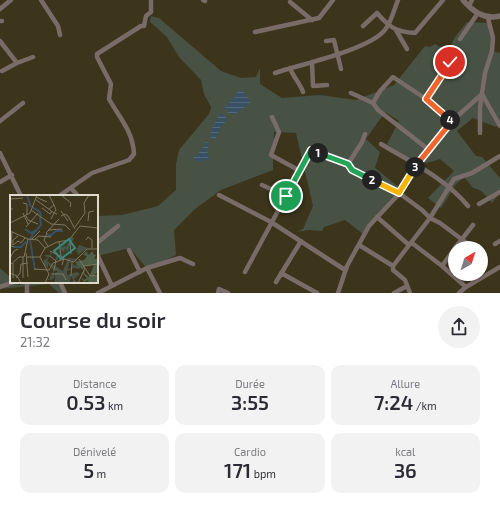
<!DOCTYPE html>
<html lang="fr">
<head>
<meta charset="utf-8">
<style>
	body { margin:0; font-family:"Exo 2",sans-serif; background:#f2f2f3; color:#2b2b33; height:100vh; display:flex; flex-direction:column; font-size:15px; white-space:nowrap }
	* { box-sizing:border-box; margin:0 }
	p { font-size:13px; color:#7c7c81 }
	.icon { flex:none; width:22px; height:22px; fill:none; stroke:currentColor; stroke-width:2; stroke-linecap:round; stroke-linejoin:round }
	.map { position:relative; height:293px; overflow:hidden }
	.drawer { display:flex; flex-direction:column; background:#fff; flex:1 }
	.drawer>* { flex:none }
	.needle { width:26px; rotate:39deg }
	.buttons { position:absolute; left:448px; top:241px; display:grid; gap:8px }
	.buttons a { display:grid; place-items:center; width:40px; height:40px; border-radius:50%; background:#fff; box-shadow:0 1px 3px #0004; font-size:20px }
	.pin { position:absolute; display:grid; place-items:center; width:34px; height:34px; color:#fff; margin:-17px; border:2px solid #fff; border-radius:50%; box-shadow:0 1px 4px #0007 }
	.km { position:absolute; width:20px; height:20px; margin:-10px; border-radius:50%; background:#222; color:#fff; font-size:11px; line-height:20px; text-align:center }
	.round { display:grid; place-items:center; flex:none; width:42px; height:42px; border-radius:21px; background:#f2f2f3 }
	.overview { display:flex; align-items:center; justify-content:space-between; height:68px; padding:0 20px }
	h1 { font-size:22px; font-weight:600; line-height:30px }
	.stats { display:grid; grid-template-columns:repeat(3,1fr); gap:6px; height:68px; padding:4px 20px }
	.stats div { display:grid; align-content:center; border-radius:10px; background:#f2f2f3; text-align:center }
	.stats b { font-size:20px; font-weight:600 }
	.stats small { font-size:11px; font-weight:400 }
	.stats p { font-size:11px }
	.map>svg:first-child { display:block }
	.green { fill:#475244 }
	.water { fill:url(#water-rules) }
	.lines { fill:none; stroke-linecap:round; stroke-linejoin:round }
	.minor { stroke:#796b68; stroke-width:4.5 }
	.tertiary { stroke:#796b68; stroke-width:5.5 }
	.split-1-casing { stroke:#fff; stroke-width:8 }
	.split-2-casing { stroke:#fff; stroke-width:8 }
	.split-3-casing { stroke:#fff; stroke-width:8 }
	.split-4-casing { stroke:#fff; stroke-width:8 }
	.split-5-casing { stroke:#fff; stroke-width:8 }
	.split-6-casing { stroke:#fff; stroke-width:8 }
	.split-1 { stroke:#22a559; stroke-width:5 }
	.split-2 { stroke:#22a559; stroke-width:5 }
	.split-3 { stroke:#f5b400; stroke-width:5 }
	.split-4 { stroke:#f0652b; stroke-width:5 }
	.split-5 { stroke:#f0652b; stroke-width:5 }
	.split-6 { stroke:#f5b400; stroke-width:5 }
	.inset-river { fill:none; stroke:#385063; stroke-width:2 }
	.inset-road { fill:none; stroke:#7d7661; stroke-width:1 }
	.view { fill:#388a80; fill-opacity:0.15; stroke:#388a80; stroke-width:2 }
	.inset-edge { fill:none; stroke:#ded9ca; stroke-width:2 }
</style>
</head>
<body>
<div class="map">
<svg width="500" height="293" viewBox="0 0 500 293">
	<defs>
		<pattern id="water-rules" width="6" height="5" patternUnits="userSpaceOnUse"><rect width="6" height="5" fill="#385063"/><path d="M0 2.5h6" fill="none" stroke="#546978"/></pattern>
	</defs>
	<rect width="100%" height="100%" fill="#3c341b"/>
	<path class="green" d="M151 16 159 18 221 71 241 78 256 77 260 68V84L282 98 320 95 356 100 394 85 425 46 430 47 435 44 448 51 455 37 467 22 490 23 492 51 500 53V123L496 127 473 118 457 131 476 156 482 157 500 178V193L492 203C486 196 482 189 473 188L464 177 456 184 441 208 428 198 454 171 440 159C411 169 411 161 387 144L399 121 385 112 366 139 380 152 375 168 401 189 363 234 345 220 324 227 322 231 308 230 296 232 303 229 313 206 296 133 274 132 273 170 221 190 195 209 174 230 176 255 148 270 130 248 97 256V216L122 215 158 206 176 190V164L179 150 209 114 211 107 204 94 201 80 179 57 167 37 150 22Z
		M0 268 11 278V282H16L19 285 28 282H60L65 293H59L49 284 0 289Z"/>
	<path class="water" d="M242 90 251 102 235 114 228 113 225 107 230 103 238 91Z
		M221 113 226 117 227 120 220 128 216 138 211 140C208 132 216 120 221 113Z
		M206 141 209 144 207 151 209 159 199 162 194 159V157L202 150Z"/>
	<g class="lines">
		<path class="minor" d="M41 0 58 26 60 35
			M203 0 205 1
			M290 2 312 20
			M469 6 472 0
			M0 9 11 0
			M0 21H2
			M363 26 377 13C389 27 396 32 415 33L443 0
			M396 30 407 49
			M255 32 319 18 333 0
			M460 39 478 13
			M0 41 17 63
			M326 41 334 40 341 69
			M312 62 313 86 327 85
			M290 68C293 77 300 83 303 92
			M2 71 17 63 33 57
			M275 73C302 64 367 50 384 31 391 24 394 9 398 0
			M351 93 373 103
			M482 94 500 126
			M426 99 450 61
			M272 117 279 132 271 155 300 171 286 196
			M0 121 23 103
			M480 133V107L485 73 492 51 493 38 488 18
			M381 144C411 162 446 179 468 206
			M429 150 378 110 373 103 380 91 393 77 426 99 452 121
			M0 153 21 196
			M348 164 362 142 365 134
			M300 171 311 150 348 164 352 170 399 193 422 210 430 218 440 223 472 247
			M0 182 12 175
			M71 188 78 196
			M219 195 271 222 345 270
			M59 196 92 173 129 160 134 154C133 131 119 117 109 99L111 84 97 57V54L141 26H144L146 16 151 12V0
			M479 204 500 192
			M377 217 409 245
			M97 243 118 226
			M412 243 442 266 466 287
			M495 244 500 241
			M359 245 393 266V270L405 280 410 293
			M455 248 473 225
			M129 250 140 272
			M97 254 112 286
			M393 266 430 218 454 179 472 173 500 156
			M442 266 455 248
			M147 268 160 293
			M245 272 286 196 262 185
			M281 273 317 293
			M27 282V293
			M60 282 65 293
			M276 282 301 241
			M0 287 14 282
			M98 293 147 268 180 258 193 264
			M218 293 219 289 228 293
			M338 293 347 266 369 226 397 196 417 165 452 121 482 94
			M394 293 407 286
			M459 293 466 287 500 267"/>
		<path class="tertiary" d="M463 0C473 12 485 20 500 16"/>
	</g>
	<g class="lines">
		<defs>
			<path id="split-1" d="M286 196 311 150 318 153"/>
			<path id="split-2" d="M318 153 348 164 352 170 372 180"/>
			<path id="split-3" d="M372 180 399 193 415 167"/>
			<path id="split-4" d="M415 167 452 121 450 120"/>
			<path id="split-5" d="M442 75 426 99 450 120"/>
			<path id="split-6" d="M442 75 450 62"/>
		</defs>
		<use href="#split-1" class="split-1-casing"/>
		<use href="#split-2" class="split-2-casing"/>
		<use href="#split-3" class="split-3-casing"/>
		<use href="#split-4" class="split-4-casing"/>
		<use href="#split-5" class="split-5-casing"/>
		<use href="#split-6" class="split-6-casing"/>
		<use href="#split-1" class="split-1"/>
		<use href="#split-2" class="split-2"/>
		<use href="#split-3" class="split-3"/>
		<use href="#split-4" class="split-4"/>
		<use href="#split-5" class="split-5"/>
		<use href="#split-6" class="split-6"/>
	</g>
	<g transform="translate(10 195)">
		<rect width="88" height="88" fill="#3c341b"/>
		<path d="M62 41 64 44 60 49 63 50 59 51 58 56 55 53 52 65H45L47 60 42 58 37 66 53 76 58 63 66 64 69 60 66 56 69 50 78 53 70 58 66 66 60 65 58 74 62 73 63 68 65 71 67 68 71 71 69 74 64 73 57 76V80L67 77 70 79 64 84 68 88H62L63 84 61 81 60 88H45V78L48 76H44V83L41 85H38L37 84V83L40 85V80L42 82 43 74 38 69V73L34 70V65L38 63 34 60H39L41 57 48 60V65L52 63 54 57 49 53 57 51Z" fill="#475244"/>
		<path d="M77 56 78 60 83 56V59L86 60 84 64 88 63V77L83 81H88V88H79L78 85 74 87 70 81 74 85 77 83 72 78 76 75 74 78 79 82 84 70H75L73 75 65 67 74 65 77 61 73 60Z" fill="#4f6049"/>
		<path class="inset-river" d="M17 0 21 12M22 12 30 17 31 21M15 34 21 38 28 34M37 39 40 41 46 36H53M4 52H11L16 47M25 75 20 45 23 39 31 30 30 21"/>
		<path class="inset-road" d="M0 0V14H3M51 0 61 8 60 12M26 2 37 7M1 4 13 3M25 4 44 18 41 24M13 8 17 9V20M44 10 46 15 44 18 47 19M32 13 40 19 42 16M39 14 44 10 39 0M21 15 41 29 55 30 60 35M51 16 58 26M13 18 18 29M16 21 18 25 28 29M51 21 55 19 58 21 65 34M78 26 79 17 84 16M0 28 20 18 27 0M16 32 28 18M65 32 75 18 74 8 79 0M38 35 52 34M0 36 18 44M2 37 1 51 4 52M36 38 49 24M37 38 34 45 38 51M8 41 3 45V50L8 46 11 48 15 43M18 44 28 45 35 53M25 44 29 41 41 42M21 45 30 36M76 45 78 42 82 45V53M49 47 51 61M60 47 61 59M40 56 54 63 52 70M16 58 18 82M40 61 46 66 44 75M13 62V83M14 62 18 44M17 62H30M0 63 4 56 8 54M3 68V83M0 70 9 62H14M74 71 88 69M75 73 80 81 88 80M24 74 39 75 43 68 54 64 64 67 77 54H88M0 78 7 81 11 88M41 79H53L56 85M61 81 62 67M6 83 10 78 11 69 18 68M35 88 39 79 30 62 35 53 47 47 59 45 70 31 88 33M68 88 75 73 69 64"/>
		<path class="view" d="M59 44 65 53 51 64 44 56Z"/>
		<rect width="88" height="88" class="inset-edge"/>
	</g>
</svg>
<div class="buttons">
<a><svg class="needle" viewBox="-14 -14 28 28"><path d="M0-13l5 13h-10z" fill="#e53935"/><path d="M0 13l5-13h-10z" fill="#7c7c81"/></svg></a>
</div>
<div class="pin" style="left:286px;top:196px;background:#1e9e55"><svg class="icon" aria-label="arrive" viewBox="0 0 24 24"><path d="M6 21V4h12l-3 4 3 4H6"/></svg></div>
<div class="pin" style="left:450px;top:62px;background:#d93025"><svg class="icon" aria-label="check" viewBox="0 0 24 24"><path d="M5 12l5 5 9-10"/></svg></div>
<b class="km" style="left:318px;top:153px">1</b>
<b class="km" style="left:372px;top:180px">2</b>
<b class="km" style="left:415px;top:167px">3</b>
<b class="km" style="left:450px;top:120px">4</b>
</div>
<section class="drawer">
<div class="overview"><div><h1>Course du soir</h1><p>21:32</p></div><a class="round"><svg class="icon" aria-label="share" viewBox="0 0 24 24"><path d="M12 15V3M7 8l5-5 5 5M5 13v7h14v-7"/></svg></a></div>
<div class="stats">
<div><p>Distance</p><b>0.53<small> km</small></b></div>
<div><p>Durée</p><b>3:55</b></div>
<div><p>Allure</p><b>7:24<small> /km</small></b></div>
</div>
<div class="stats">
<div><p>Dénivelé</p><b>5<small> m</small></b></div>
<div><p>Cardio</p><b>171<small> bpm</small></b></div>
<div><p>kcal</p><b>36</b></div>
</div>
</section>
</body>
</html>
